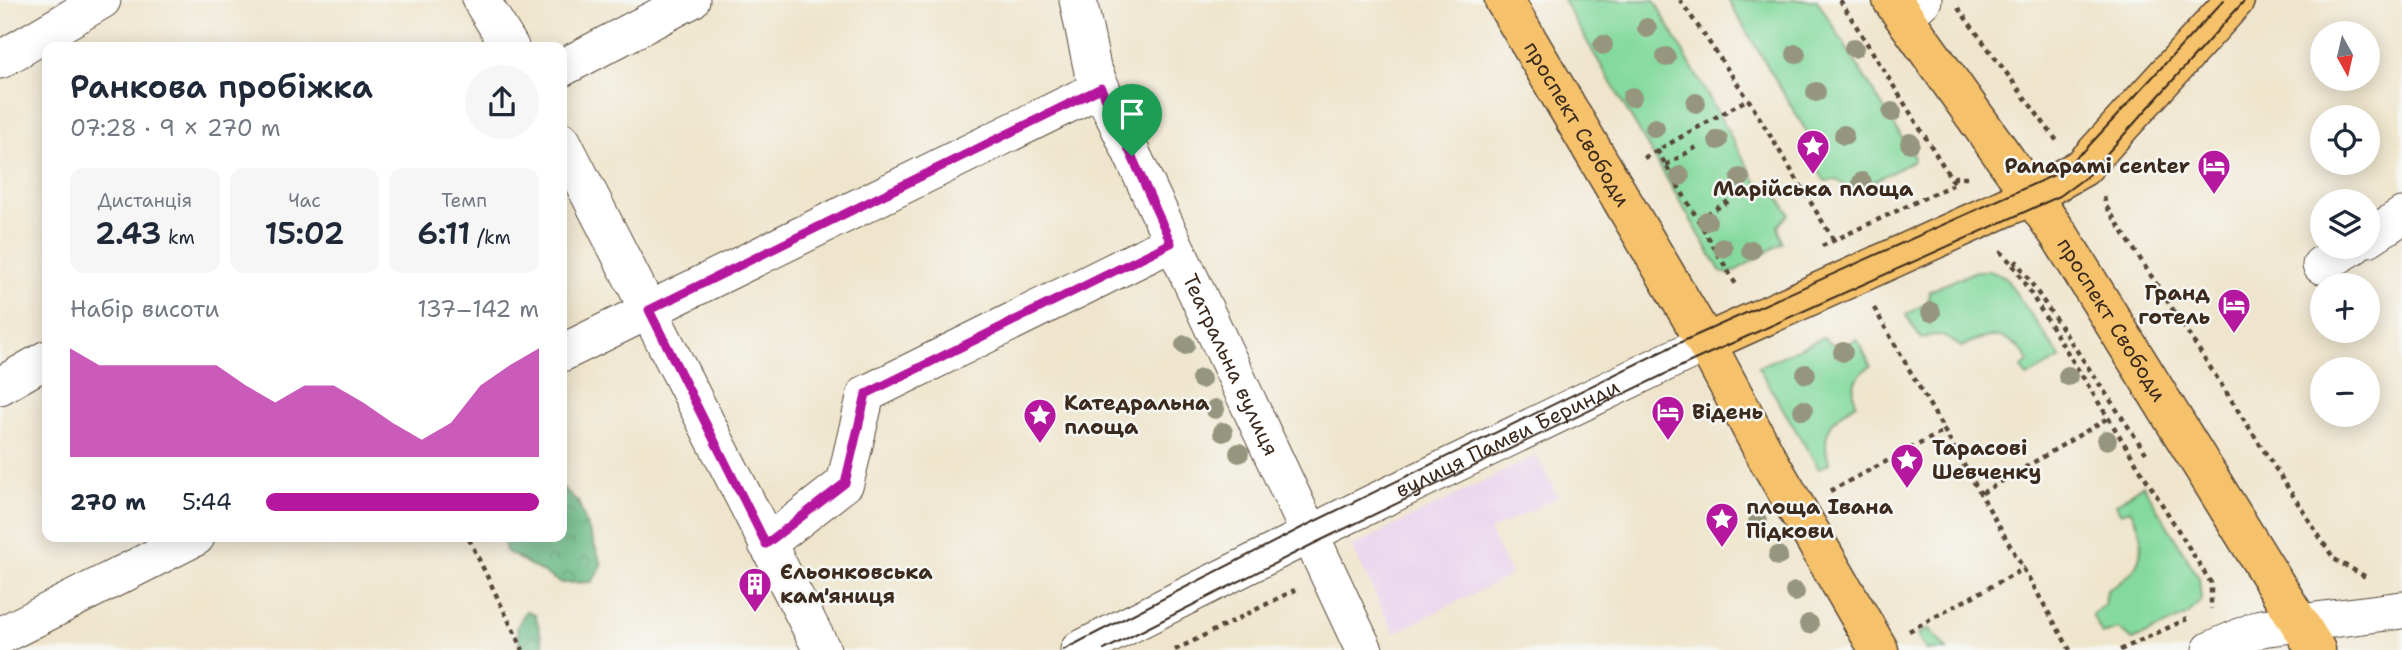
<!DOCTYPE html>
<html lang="uk">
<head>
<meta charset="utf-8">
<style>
	body { margin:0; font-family:"Shantell Sans",sans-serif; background:#f6f6f7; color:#1f2937; height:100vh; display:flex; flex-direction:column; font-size:26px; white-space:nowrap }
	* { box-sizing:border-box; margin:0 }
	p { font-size:23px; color:#747a83 }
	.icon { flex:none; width:38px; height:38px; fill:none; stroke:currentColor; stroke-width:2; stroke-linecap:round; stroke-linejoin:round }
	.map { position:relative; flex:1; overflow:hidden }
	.drawer { position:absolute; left:42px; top:42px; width:525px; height:500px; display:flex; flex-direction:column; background:#fff; border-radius:14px; box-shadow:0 4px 18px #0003 }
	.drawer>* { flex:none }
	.needle { width:46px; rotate:172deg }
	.tools { position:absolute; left:2310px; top:21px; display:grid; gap:14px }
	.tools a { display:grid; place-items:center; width:70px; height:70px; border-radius:50%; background:#fff; box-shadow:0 4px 18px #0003; font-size:35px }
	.pin { position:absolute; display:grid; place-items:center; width:60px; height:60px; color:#fff; margin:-72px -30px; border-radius:50% 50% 50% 0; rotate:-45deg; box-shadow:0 0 7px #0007 }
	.pin .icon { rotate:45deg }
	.round { display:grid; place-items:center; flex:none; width:74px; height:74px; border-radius:37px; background:#f6f6f7 }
	.head { display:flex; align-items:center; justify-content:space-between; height:119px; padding:0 28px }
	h1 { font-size:32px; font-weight:600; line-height:52px }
	.stats { display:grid; grid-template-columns:repeat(3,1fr); gap:10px; height:119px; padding:7px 28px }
	.stats div { display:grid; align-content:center; border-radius:14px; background:#f6f6f7; text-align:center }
	.stats b { font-size:30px; font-weight:600 }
	.stats small { font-size:19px; font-weight:400 }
	.stats p { font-size:19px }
	.chart { height:196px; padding:14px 28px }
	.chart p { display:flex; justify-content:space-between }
	.chart svg { width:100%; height:126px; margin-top:7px; fill:#b5179e; opacity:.7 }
	ul { padding:0 28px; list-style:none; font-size:23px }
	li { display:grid; grid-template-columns:112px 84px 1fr; align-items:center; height:52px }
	li i { height:18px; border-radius:9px; background:#b5179e }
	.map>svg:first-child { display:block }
	.built { fill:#e9d2ed }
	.grass { fill:#84da9e; stroke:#60825e; stroke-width:2 }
	.forest { fill:url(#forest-crowns); stroke:#537252; stroke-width:2 }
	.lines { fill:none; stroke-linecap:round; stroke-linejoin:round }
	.minor-casing { stroke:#564638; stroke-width:39 }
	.major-casing { stroke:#564638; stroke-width:41 }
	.path { stroke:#564638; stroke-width:4.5; stroke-dasharray:5 5; stroke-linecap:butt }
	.minor { stroke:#fff; stroke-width:37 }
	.major { stroke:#f5c16b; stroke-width:38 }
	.tram { stroke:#3b2a1e; stroke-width:2 }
	.tree { fill:#96967e }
	.route-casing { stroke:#fff; stroke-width:14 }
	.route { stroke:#b5179e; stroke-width:9 }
	.labels { text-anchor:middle; stroke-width:5; stroke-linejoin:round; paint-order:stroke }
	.street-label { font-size:21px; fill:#3b2a1e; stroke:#f6f6f2 }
	.poi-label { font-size:21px; font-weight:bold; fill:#3b2a1e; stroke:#f6f6f2; text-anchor:start }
</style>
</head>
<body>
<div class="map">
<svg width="2402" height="650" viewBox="0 0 2402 650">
	<defs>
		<pattern id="forest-crowns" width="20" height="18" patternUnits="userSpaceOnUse" patternTransform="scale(1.75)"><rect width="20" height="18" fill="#6bba85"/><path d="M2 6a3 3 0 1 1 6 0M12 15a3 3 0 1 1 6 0" fill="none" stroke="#59976c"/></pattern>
	</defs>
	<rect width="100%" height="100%" fill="#f6f6f2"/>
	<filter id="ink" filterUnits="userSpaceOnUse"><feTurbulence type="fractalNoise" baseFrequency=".0143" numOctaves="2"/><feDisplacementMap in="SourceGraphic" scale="14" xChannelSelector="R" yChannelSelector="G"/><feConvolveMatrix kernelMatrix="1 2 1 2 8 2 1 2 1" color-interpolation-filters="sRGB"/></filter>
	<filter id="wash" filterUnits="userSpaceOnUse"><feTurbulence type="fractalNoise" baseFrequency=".00686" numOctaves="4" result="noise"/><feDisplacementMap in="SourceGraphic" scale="28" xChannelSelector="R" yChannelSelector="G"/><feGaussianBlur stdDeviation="1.57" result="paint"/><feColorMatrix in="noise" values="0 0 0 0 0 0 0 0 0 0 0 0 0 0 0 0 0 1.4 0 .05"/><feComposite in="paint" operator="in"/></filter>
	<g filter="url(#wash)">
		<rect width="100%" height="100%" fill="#efe5cc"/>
		<path class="built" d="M1537 455 1558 497 1489 531 1511 575 1394 633 1352 547Z"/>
		<path class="grass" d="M1563 0H1654L1762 192 1774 190 1789 213 1778 226 1782 243 1730 274 1721 272Z
			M1728 0H1817L1914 157 1912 162 1854 191 1837 180 1825 181 1811 159 1818 151Z
			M1976 271H1989L2004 276 2061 358 2027 377 2021 368 2029 361C2010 331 1990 332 1961 347 1948 337 1937 331 1921 339L1906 315 1928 302 1929 291Z
			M1824 337C1834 350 1844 346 1857 339L1871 366C1855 375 1850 386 1856 403 1831 418 1820 434 1829 463L1819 469 1758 367Z
			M2143 485 2199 578 2201 600 2188 615 2133 640 2118 629 2102 634 2092 614 2105 605 2107 590C2142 573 2152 543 2130 510L2120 513 2116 504Z
			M1929 629 1947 650H1926L1917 635Z"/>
		<path class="forest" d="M562 487 578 502 602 565 592 582 561 583 506 551 503 537H562Z
			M526 611 535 614 545 650H520L517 627Z"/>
	</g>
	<g filter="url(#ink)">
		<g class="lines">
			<defs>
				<g id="minor">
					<path d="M481 0 510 47"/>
					<path id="s1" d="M1078 0 1092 67 1101 88 1364 650"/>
					<path d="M1904 17 1923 0"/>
					<path d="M0 60 102 0"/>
					<path d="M562 68 691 0"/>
					<path d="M562 141 822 650"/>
					<path d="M2368 238 2402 216"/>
					<path d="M2321 265 2352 247"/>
					<path d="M562 353 1101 88"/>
					<path d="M0 386 47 359"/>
					<path d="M767 544 845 483 866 394 1171 243"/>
					<path d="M0 636 196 537"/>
					<path id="s2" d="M1079 650 1344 517 1706 343"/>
					<path d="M2211 650 2261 628 2402 610"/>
				</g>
				<g id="major">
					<path id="s3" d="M1504 0 1706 343 1766 456 1879 650"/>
					<path id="s4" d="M1892 0 2060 236 2316 650"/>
					<path d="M1706 343 2033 195 2083 167 2235 0"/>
				</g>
			</defs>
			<use href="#minor" class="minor-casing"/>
			<use href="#major" class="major-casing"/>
			<path class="path" d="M1680 0 1748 99 1836 244
				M1840 0 1954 183
				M1958 8 2057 141
				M1657 150 1738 288
				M1644 158 1748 99
				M1666 165 1700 145
				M2104 197 2106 206 2334 559 2366 577
				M1698 219 1731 200
				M1822 246 1954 184 1955 177H1970
				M2000 251 2013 265 2017 262 2146 453
				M2013 265 2211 583V609
				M1874 308 2070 650
				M1830 491 1946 430
				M1982 493 2108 418
				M469 539 523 650
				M1909 631 2025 568
				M1175 650 1295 590
				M2120 650 2187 619"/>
			<use href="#minor" class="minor"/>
			<use href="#major" class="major"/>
			<path class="tram" d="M1063 650 1305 526 1679 343 2054 175 2085 150 2224 0
				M1104 650 1313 544 1690 362 2060 196 2086 177 2245 0"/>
		</g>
		<g class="tree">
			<circle cx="1647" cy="28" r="10"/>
			<circle cx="1603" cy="45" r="10"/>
			<circle cx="1854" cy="48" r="10"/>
			<circle cx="1796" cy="54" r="10"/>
			<circle cx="1666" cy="57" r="10"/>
			<circle cx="1816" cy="92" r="10"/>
			<circle cx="1632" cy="97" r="10"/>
			<circle cx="1696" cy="103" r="10"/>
			<circle cx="1892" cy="112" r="10"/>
			<circle cx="1655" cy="128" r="10"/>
			<circle cx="1844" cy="135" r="10"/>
			<circle cx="1718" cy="140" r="10"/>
			<circle cx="1910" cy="143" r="10"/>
			<circle cx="1680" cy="176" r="10"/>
			<circle cx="1740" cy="178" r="10"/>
			<circle cx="1862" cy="182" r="10"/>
			<circle cx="1707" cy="221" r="10"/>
			<circle cx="1723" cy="248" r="10"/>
			<circle cx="1751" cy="250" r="10"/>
			<circle cx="1931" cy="312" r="10"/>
			<circle cx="1185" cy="345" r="10"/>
			<circle cx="1843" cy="352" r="10"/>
			<circle cx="1806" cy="374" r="10"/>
			<circle cx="2068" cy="376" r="10"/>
			<circle cx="1201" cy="379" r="10"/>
			<circle cx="1215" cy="409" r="10"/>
			<circle cx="1803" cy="410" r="10"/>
			<circle cx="1223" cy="432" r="10"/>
			<circle cx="2107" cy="440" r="10"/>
			<circle cx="1239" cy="453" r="10"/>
			<circle cx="1758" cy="522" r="10"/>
			<circle cx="1778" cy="556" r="10"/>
			<circle cx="1795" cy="592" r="10"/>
			<circle cx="1809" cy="624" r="10"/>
		</g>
	</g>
	<g class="lines" filter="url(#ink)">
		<defs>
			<path id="route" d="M1101 88 1171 243 866 394 845 483 766 544 649 310Z"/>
		</defs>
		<use href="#route" class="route-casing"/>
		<use href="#route" class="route"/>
	</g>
	<defs>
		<symbol id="sight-pin" viewBox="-11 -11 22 30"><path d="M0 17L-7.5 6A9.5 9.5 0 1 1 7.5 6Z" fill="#b5179e" stroke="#f6f6f2"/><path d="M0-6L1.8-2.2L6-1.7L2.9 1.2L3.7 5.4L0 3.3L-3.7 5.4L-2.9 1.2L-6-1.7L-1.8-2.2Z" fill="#fff"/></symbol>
		<symbol id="hotel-pin" viewBox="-11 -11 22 30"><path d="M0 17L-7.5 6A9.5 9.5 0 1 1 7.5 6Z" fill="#b5179e" stroke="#f6f6f2"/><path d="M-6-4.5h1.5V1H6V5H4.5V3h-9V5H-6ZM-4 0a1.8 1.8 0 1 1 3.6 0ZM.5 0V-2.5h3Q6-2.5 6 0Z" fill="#fff"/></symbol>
		<symbol id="building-pin" viewBox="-11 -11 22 30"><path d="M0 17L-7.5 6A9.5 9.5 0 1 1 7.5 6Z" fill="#b5179e" stroke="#f6f6f2"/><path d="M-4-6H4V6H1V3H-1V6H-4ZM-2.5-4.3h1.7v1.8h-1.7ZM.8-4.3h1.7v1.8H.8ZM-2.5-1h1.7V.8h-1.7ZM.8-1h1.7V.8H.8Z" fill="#fff"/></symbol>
	</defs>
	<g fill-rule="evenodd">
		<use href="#sight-pin" x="1794" y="127" width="38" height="52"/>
		<use href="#hotel-pin" x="2195" y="147" width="38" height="52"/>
		<use href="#hotel-pin" x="2215" y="286" width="38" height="52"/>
		<use href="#hotel-pin" x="1649" y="393" width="38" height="52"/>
		<use href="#sight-pin" x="1021" y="396" width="38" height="52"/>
		<use href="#sight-pin" x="1888" y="441" width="38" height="52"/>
		<use href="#sight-pin" x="1703" y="500" width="38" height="52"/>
		<use href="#building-pin" x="736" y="565" width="38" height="52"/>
	</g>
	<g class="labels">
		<g class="street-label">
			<text dy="7" stroke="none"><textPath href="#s3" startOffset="144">проспект Свободи</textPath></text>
			<text dy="7" stroke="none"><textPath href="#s4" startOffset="388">проспект Свободи</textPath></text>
			<text dy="7" stroke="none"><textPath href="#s1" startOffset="397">Театральна вулиця</textPath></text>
			<text dy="7" stroke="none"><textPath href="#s2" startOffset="478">вулиця Памви Беринди</textPath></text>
		</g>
		<g class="poi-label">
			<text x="2190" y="173" text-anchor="end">Panapami center</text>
			<text x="1813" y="196" text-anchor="middle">Марійська площа</text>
			<text x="2210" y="300" text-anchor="end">Гранд<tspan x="2210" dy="24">готель</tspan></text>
			<text x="1064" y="410">Катедральна<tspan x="1064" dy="24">площа</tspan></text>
			<text x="1692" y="419">Відень</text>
			<text x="1932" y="455">Тарасові<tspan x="1932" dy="24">Шевченку</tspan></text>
			<text x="1746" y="514">площа Івана<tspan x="1746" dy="24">Підкови</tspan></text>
			<text x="780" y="579">Єльонковська<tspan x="780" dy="24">кам'яниця</tspan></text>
		</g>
	</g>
</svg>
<div class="tools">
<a><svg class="needle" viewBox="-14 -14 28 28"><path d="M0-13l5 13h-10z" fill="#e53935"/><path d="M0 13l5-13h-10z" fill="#747a83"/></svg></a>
<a><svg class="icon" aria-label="locate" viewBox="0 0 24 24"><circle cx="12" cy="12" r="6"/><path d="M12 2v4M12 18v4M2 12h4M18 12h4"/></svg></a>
<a><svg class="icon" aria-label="layers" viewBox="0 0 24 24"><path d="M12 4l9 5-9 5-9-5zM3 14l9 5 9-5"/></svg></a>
<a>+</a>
<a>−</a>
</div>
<div class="pin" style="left:1132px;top:156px;background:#1e9e55"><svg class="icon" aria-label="arrive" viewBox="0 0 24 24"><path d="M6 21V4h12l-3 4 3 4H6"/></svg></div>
<section class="drawer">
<div class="head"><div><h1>Ранкова пробіжка</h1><p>07:28 · 9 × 270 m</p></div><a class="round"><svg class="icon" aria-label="share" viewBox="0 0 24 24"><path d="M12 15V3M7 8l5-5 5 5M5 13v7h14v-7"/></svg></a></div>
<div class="stats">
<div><p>Дистанція</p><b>2.43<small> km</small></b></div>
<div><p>Час</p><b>15:02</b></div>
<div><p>Темп</p><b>6:11<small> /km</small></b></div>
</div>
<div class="chart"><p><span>Набір висоти</span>137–142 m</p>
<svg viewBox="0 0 160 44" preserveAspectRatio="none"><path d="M0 44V6L10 12L20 12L30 12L40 12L50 12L60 19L70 25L80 19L90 19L100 25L110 32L120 38L130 32L140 19L150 12L160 6V44z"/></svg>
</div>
<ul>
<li><b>270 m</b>5:44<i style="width:100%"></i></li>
</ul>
</section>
</div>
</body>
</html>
